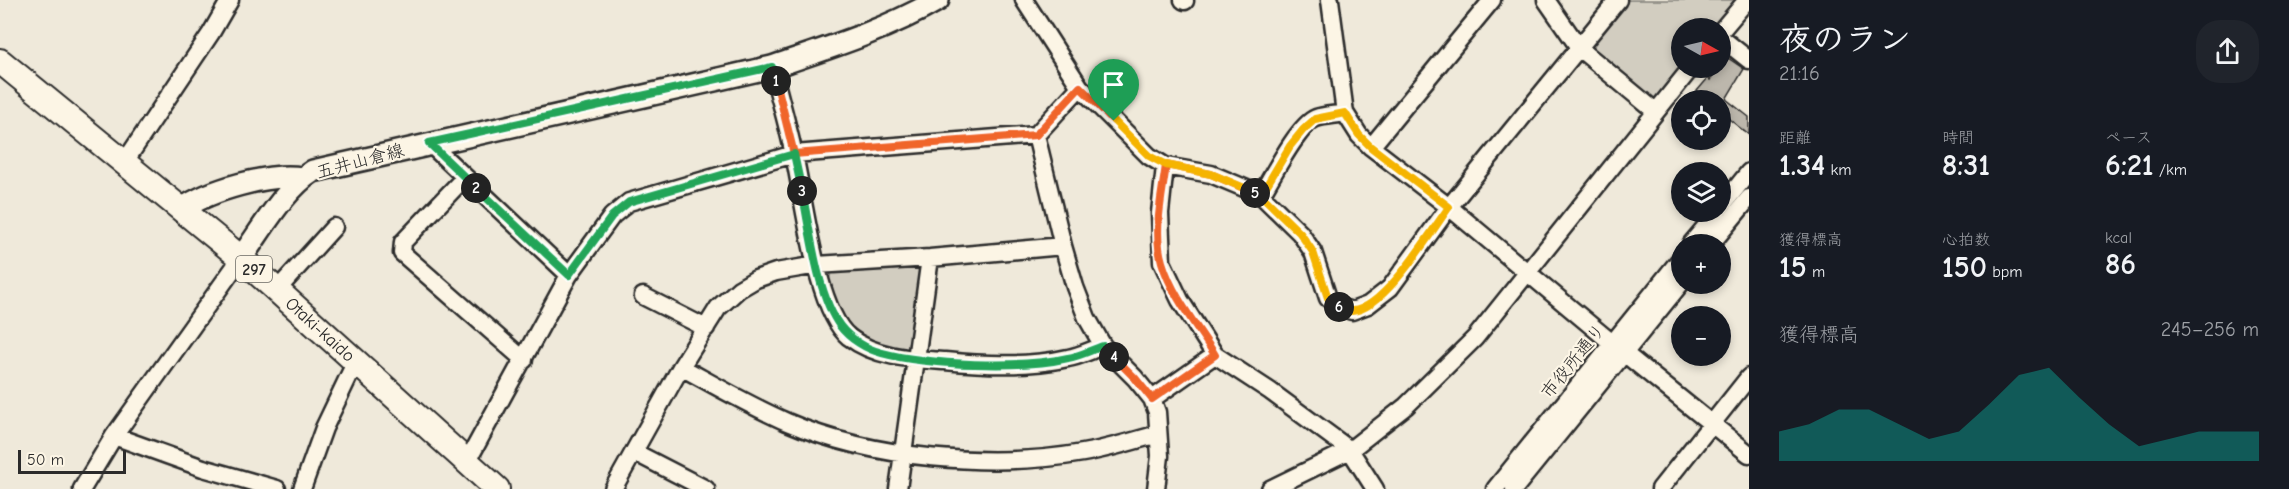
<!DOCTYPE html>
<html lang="ja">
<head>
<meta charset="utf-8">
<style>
	body { margin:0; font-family:"Comic Neue","Klee One",sans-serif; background:#20242c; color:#f1f3f6; height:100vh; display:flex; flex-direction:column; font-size:22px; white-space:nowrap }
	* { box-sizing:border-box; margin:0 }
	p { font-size:20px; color:#9ea1a6 }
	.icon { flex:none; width:33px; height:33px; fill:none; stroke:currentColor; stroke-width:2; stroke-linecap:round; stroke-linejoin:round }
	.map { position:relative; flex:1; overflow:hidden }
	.drawer { display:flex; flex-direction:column; background:#171b24; width:540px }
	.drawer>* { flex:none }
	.needle { width:39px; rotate:98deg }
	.buttons { position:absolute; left:1671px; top:18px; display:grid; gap:12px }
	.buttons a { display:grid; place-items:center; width:60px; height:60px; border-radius:50%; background:#171b24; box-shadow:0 3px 9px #0003; font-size:30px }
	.scale { position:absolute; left:18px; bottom:15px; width:108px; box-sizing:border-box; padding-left:6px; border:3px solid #2b2b2b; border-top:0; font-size:16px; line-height:21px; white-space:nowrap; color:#2b2b2b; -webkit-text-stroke:4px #fcf5e5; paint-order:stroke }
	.pin { position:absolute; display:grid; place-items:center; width:51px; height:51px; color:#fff; margin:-62px -26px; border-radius:50% 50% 50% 0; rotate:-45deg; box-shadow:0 0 6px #0007 }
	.pin .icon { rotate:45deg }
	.km { position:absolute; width:30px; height:30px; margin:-15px; border-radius:50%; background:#222; color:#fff; font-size:16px; line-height:30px; text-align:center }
	.round { display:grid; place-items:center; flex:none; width:63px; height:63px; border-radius:24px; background:#20242c }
	.summary { display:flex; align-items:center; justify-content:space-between; height:102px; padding:0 30px }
	h1 { font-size:33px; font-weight:700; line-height:45px }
	.stats { display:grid; grid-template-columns:repeat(3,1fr); gap:9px; height:102px; padding:6px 30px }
	.stats div { display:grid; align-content:center }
	.stats b { font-size:30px; font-weight:700 }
	.stats small { font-size:16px; font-weight:400 }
	.stats p { font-size:16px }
	.chart { height:168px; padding:12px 30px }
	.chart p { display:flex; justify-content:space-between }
	.chart svg { width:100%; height:108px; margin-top:6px; fill:#0f766e; opacity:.7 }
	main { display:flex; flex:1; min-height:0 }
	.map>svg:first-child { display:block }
	.green { fill:#d2cdc0; stroke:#7e7c76; stroke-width:1.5 }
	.building { fill:#bcb7ac; stroke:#2b2b2b; stroke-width:1.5 }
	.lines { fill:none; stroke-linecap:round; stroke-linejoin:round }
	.minor-casing { stroke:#2b2b2b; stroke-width:21 }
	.major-casing { stroke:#2b2b2b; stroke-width:26 }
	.highway-casing { stroke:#2b2b2b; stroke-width:28 }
	.minor { stroke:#fcf5e5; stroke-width:16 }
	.major { stroke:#fcf5e5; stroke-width:21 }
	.highway { stroke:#fcf5e5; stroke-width:24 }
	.split-1-casing { stroke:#fff; stroke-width:12 }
	.split-2-casing { stroke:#fff; stroke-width:12 }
	.split-3-casing { stroke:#fff; stroke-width:12 }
	.split-4-casing { stroke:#fff; stroke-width:12 }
	.split-5-casing { stroke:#fff; stroke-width:12 }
	.split-6-casing { stroke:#fff; stroke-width:12 }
	.split-7-casing { stroke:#fff; stroke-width:12 }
	.split-1 { stroke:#f0652b; stroke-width:8 }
	.split-2 { stroke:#22a559; stroke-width:8 }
	.split-3 { stroke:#22a559; stroke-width:8 }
	.split-4 { stroke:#22a559; stroke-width:8 }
	.split-5 { stroke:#f0652b; stroke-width:8 }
	.split-6 { stroke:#f5b400; stroke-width:8 }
	.split-7 { stroke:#f5b400; stroke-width:8 }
	.labels { text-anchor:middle; stroke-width:4.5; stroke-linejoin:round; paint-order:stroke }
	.shield { fill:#fcf5e5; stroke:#6a6863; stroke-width:1.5 }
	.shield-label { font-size:16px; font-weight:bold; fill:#2b2b2b }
	.street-label { font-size:18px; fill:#2b2b2b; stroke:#fcf5e5 }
</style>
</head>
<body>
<main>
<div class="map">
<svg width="1749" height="489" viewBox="0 0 1749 489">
	<rect width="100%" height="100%" fill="#efe9da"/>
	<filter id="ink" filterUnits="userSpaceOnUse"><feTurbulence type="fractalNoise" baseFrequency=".0167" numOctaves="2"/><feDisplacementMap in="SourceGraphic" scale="12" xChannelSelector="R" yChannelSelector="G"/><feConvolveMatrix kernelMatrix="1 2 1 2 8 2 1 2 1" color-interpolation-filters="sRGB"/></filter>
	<g filter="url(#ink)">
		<path class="green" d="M1626 0H1739L1717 28H1682V68L1659 100 1651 101 1589 50 1590 46Z
			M916 267 920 272 913 343 906 350C879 349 852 333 838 309 833 301 831 291 828 282L831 273Z"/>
		<path class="building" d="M1725 56 1744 69 1726 99 1749 117V135L1720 112V100H1691L1699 93 1697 91 1708 78 1710 80 1718 68H1720Z"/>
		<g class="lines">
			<defs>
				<path id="minor" d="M1024 0 1080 87 1149 156 1165 166 1211 174 1261 195 1300 233 1313 252 1328 298 1339 307 1352 311 1368 305 1390 288 1449 207 1618 0
					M1183 0 1185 1
					M1330 0 1345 113 1359 135 1371 147 1449 207 1612 343
					M1546 0 1580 49 1655 111
					M1720 32 1747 0
					M1720 37 1749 60
					M772 67C779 96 788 126 794 155 804 198 816 310 849 337 876 358 913 359 945 361 984 365 1030 367 1068 358 1080 356 1091 350 1103 346
					M1036 135 1063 246 1075 287 1087 318 1103 346 1135 378 1152 399 1157 412 1160 456 1156 489
					M429 143 569 275
					M1371 147 1492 0
					M124 163 211 33 230 0
					M1165 166 1160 213 1162 262 1180 300 1215 355 1270 391 1350 450 1375 489
					M465 177 403 242 402 253 524 360
					M1261 195C1272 177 1298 125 1316 118 1325 115 1336 115 1345 113
					M1720 208 1749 172
					M1691 244 1718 212
					M1711 244 1749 198
					M277 290 334 227
					M643 296 706 328
					M1624 353 1749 454
					M681 367C716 386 750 406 787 422 873 459 991 469 1083 453 1108 449 1133 441 1158 434
					M1152 399 1215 355
					M114 436 203 468 277 489
					M634 452 706 489
					M467 462 569 275 612 216 629 202 794 154 1036 135 1080 87
					M82 489 114 436 241 258
					M302 489 324 428 356 361
					M613 489 681 367 718 308 739 289 756 279 776 272 817 265 930 258 1063 246
					M898 489 930 258
					M1270 489 1350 450 1406 406 1475 338 1691 68
					M1495 489 1682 257
					M1514 489 1682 282
					M1660 489 1749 377"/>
				<path id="major" d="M182 209C210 190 268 173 302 178
					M241 258C261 231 284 189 313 171L772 67C828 48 886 30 938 0"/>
				<g id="highway">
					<path id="s1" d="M0 61 241 258 497 489"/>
				</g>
			</defs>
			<use href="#minor" class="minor-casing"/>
			<use href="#major" class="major-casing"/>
			<use href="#highway" class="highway-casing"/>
			<use href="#minor" class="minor"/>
			<use href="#major" class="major"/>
			<use href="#highway" class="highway"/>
		</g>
	</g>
	<g class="lines" filter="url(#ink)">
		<defs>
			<path id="split-1" d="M776 81 794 154 1036 135 1080 87 1114 121"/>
			<path id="split-2" d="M476 188 429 143 772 67 776 81"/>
			<path id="split-3" d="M476 188 569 275 612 216 629 202 794 154 802 191"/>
			<path id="split-4" d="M802 191C810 229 817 295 840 326 850 339 866 349 882 353 927 365 1022 369 1068 358 1080 356 1091 350 1103 346L1114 357"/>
			<path id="split-5" d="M1114 357 1135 378 1152 399 1215 355C1197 326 1172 296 1162 262 1153 232 1162 196 1166 165L1211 174 1255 193"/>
			<path id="split-6" d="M1255 193 1261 195 1290 146 1303 130 1315 119 1345 113 1359 135 1371 147 1449 207C1431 232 1384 310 1352 311 1348 311 1342 308 1339 307"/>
			<path id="split-7" d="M1114 121 1149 156 1166 165 1211 174 1261 195 1300 233 1313 252 1328 298 1339 307"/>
		</defs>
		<use href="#split-1" class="split-1-casing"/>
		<use href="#split-2" class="split-2-casing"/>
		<use href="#split-3" class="split-3-casing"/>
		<use href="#split-4" class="split-4-casing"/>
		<use href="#split-5" class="split-5-casing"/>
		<use href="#split-6" class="split-6-casing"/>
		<use href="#split-7" class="split-7-casing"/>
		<use href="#split-1" class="split-1"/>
		<use href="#split-2" class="split-2"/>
		<use href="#split-3" class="split-3"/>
		<use href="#split-4" class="split-4"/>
		<use href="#split-5" class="split-5"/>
		<use href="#split-6" class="split-6"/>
		<use href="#split-7" class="split-7"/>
	</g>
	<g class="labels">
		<rect class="shield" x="236" y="256" width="36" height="26" rx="4.5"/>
		<g class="shield-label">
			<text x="254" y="275">297</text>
		</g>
		<g class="street-label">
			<text transform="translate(360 161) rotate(-15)" y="6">五井山倉線</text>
			<text dy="6" stroke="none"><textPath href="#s1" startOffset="418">Otaki-kaido</textPath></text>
			<text transform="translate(1573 361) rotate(-51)" y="6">市役所通り</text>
		</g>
	</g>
</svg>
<div class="buttons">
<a><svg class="needle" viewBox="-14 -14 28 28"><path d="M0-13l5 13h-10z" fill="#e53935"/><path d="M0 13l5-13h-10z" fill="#9ea1a6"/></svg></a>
<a><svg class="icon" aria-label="locate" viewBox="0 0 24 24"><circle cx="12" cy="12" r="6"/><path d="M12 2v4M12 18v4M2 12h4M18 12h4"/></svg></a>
<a><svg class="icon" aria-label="layers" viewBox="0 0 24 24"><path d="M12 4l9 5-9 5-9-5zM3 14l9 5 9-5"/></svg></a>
<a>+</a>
<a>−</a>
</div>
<div class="scale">50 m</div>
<div class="pin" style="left:1114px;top:121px;background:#1e9e55"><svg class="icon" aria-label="arrive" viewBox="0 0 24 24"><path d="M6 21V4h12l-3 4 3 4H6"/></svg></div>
<b class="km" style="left:776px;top:81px">1</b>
<b class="km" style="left:476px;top:188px">2</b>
<b class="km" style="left:802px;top:191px">3</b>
<b class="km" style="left:1114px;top:357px">4</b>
<b class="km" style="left:1255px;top:193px">5</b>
<b class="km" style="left:1339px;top:307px">6</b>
</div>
<section class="drawer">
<div class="summary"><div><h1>夜のラン</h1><p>21:16</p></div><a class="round"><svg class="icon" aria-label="share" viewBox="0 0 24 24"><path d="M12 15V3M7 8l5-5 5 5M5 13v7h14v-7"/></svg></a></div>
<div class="stats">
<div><p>距離</p><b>1.34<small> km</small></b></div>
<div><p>時間</p><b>8:31</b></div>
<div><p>ペース</p><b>6:21<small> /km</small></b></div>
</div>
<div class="stats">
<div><p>獲得標高</p><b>15<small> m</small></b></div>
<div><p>心拍数</p><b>150<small> bpm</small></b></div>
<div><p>kcal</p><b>86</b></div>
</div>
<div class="chart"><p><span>獲得標高</span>245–256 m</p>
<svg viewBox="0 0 160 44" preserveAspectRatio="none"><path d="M0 44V32L10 29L20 23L30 23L40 29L50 35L60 32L70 21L80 9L90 6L100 18L110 29L120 38L130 35L140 32L150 32L160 32V44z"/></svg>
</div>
</section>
</main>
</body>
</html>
